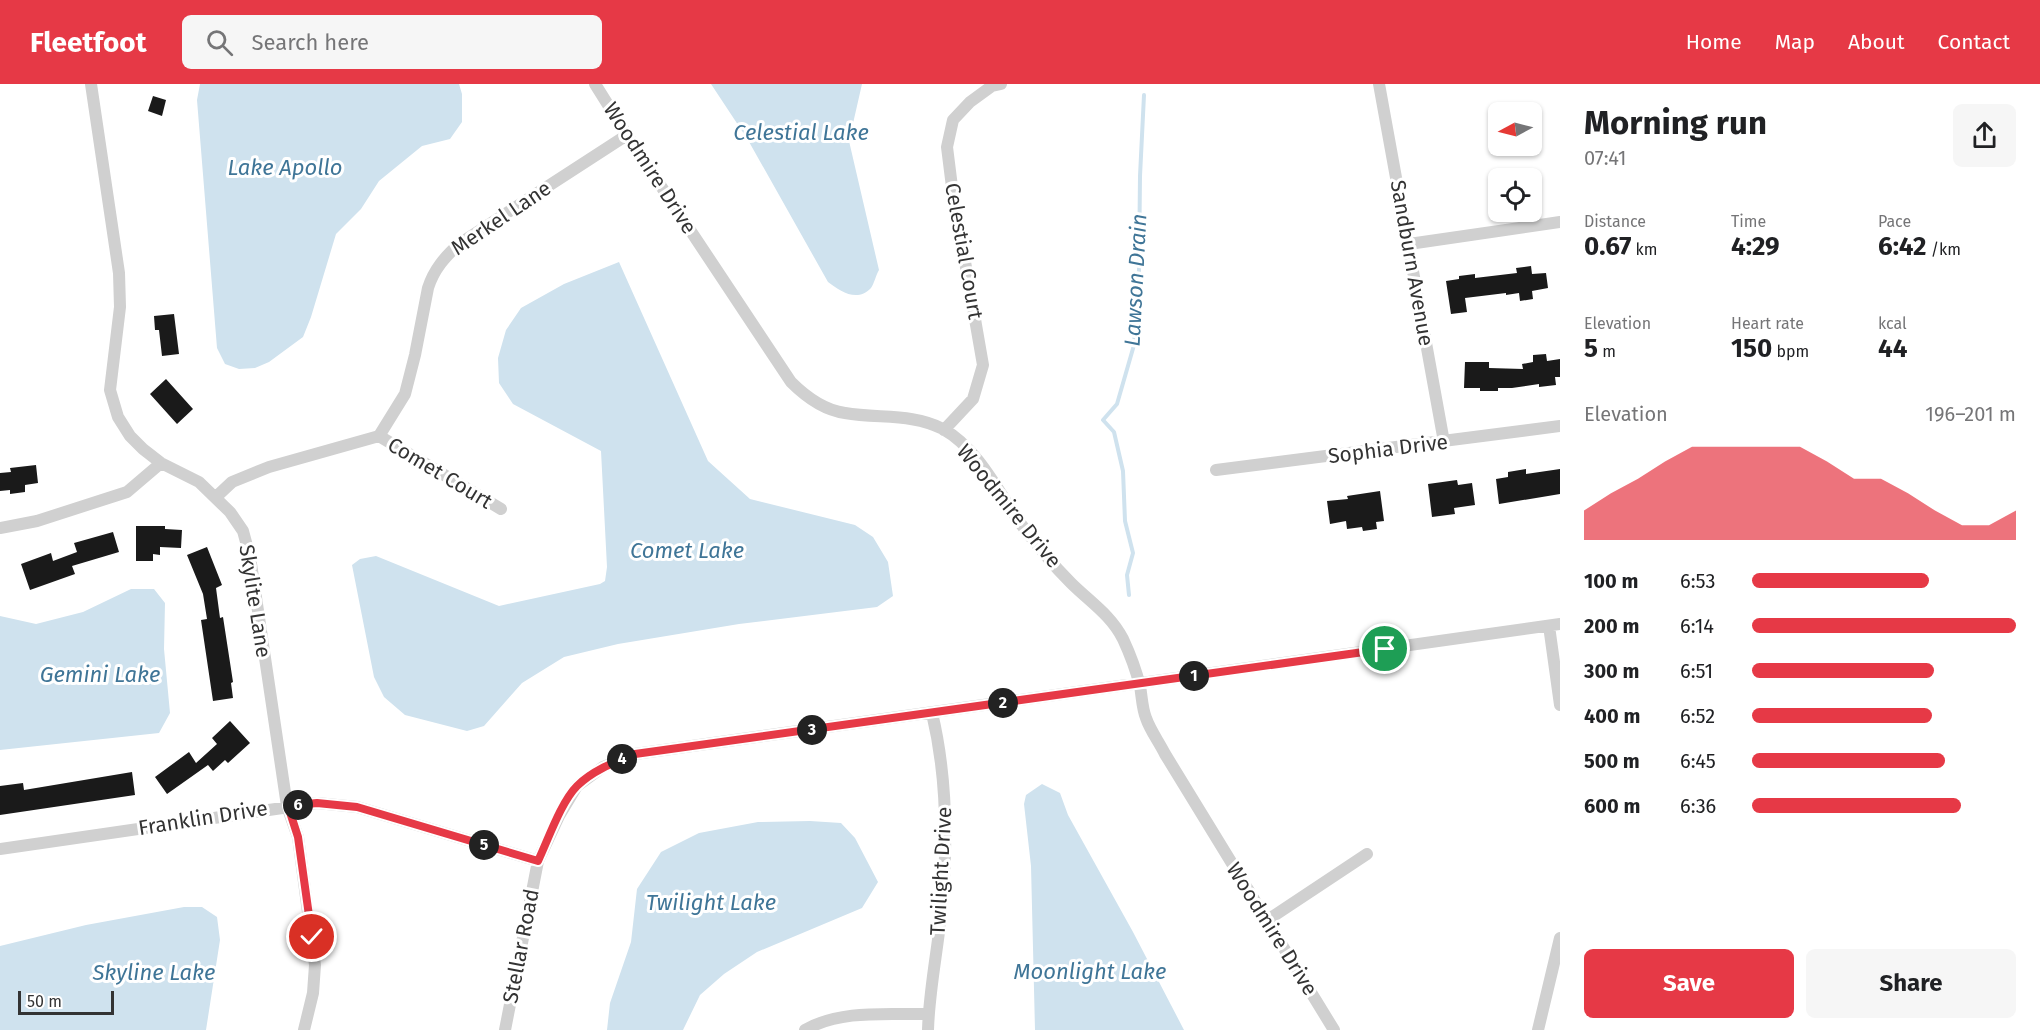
<!DOCTYPE html>
<html lang="en">
<head>
<meta charset="utf-8">
<style>
	body { margin:0; font-family:"Fira Sans",sans-serif; background:#f6f6f6; color:#202124; height:100vh; display:flex; flex-direction:column; font-size:22px; white-space:nowrap }
	* { box-sizing:border-box; margin:0 }
	p { font-size:20px; color:#757577 }
	.icon { flex:none; width:33px; height:33px; fill:none; stroke:currentColor; stroke-width:2; stroke-linecap:round; stroke-linejoin:round }
	.map { position:relative; flex:1; overflow:hidden }
	.details { display:flex; flex-direction:column; background:#fff; width:480px }
	.details>* { flex:none }
	.needle { width:39px; rotate:263deg }
	.fabs { position:absolute; left:1488px; top:18px; display:grid; gap:12px }
	.fabs a { display:grid; place-items:center; width:54px; height:54px; border-radius:9px; background:#fff; box-shadow:0 2px 4px #0004; font-size:30px }
	.scale { position:absolute; left:18px; bottom:15px; width:96px; box-sizing:border-box; padding-left:6px; border:3px solid #333; border-top:0; font-size:16px; line-height:21px; white-space:nowrap; color:#333; -webkit-text-stroke:4px #fff; paint-order:stroke }
	.pin { position:absolute; display:grid; place-items:center; width:51px; height:51px; color:#fff; margin:-26px; border:3px solid #fff; border-radius:50%; box-shadow:0 2px 6px #0007 }
	.km { position:absolute; width:30px; height:30px; margin:-15px; border-radius:50%; background:#222; color:#fff; font-size:16px; line-height:30px; text-align:center }
	.round { display:grid; place-items:center; flex:none; width:63px; height:63px; border-radius:9px; background:#f6f6f6 }
	.overview { display:flex; align-items:center; justify-content:space-between; height:102px; padding:0 24px }
	h1 { font-size:33px; font-weight:700; line-height:45px }
	.figures { display:grid; grid-template-columns:repeat(3,1fr); gap:9px; height:102px; padding:6px 24px }
	.figures div { display:grid; align-content:center }
	.figures b { font-size:26px; font-weight:700 }
	.figures small { font-size:16px; font-weight:400 }
	.figures p { font-size:16px }
	.chart { height:168px; padding:12px 24px }
	.chart p { display:flex; justify-content:space-between }
	.chart svg { width:100%; height:108px; margin-top:6px; fill:#e63946; opacity:.7 }
	.action { display:flex; gap:12px; margin-top:auto; padding:12px 24px }
	.action a { flex:1; height:69px; border-radius:9px; background:#e63946; color:#fff; font-size:24px; font-weight:700; line-height:69px; text-align:center }
	.action a+a { background:#f6f6f6; color:#202124 }
	ul { padding:0 24px; list-style:none; font-size:20px }
	li { display:grid; grid-template-columns:96px 72px 1fr; align-items:center; height:45px }
	li i { height:15px; border-radius:8px; background:#e63946 }
	header { display:flex; align-items:center; gap:36px; box-sizing:border-box; height:84px; padding:0 30px; background:#e63946; color:#fff }
	header strong { font-size:28px }
	nav { display:flex; gap:33px; margin-inline-start:auto; font-size:21px }
	.search { width:420px; height:54px; background:#f6f6f6; display:flex; align-items:center; gap:15px; box-sizing:border-box; padding:0 21px; border-radius:9px; color:#757577; font-size:22px }
	main { display:flex; flex:1; min-height:0 }
	.map>svg:first-child { display:block }
	.water { fill:#cfe2ee }
	.lines { fill:none; stroke-linecap:round; stroke-linejoin:round }
	.stream { stroke:#cfe2ee; stroke-width:4 }
	.building { fill:#1a1a1a }
	.minor { stroke:#d0d0d0; stroke-width:12 }
	.route-casing { stroke:#fff; stroke-width:12 }
	.route { stroke:#e63946; stroke-width:8 }
	.labels { text-anchor:middle; stroke-width:6; stroke-linejoin:round; paint-order:stroke }
	.street-label { font-size:21px; fill:#333; stroke:#fff }
	.water-label { font-size:22px; font-style:italic; fill:#3f7597; stroke:#fff }
</style>
</head>
<body>
<header>
<strong>Fleetfoot</strong>
<div class="search"><svg class="icon" aria-label="search" viewBox="0 0 24 24"><circle cx="10" cy="10" r="6"/><path d="M15 15l6 6"/></svg>Search here</div>
<nav><a>Home</a><a>Map</a><a>About</a><a>Contact</a></nav>
</header>
<main>
<div class="map">
<svg width="1560" height="946" viewBox="0 0 1560 946">
	<rect width="100%" height="100%" fill="#fff"/>
	<path class="water" d="M200 0H459L462 10V38L450 55 422 62 379 97 361 125 336 150 311 233 303 253 269 278 255 284 239 285 225 280 217 264 197 16Z
		M711 0H862L849 57 879 186C876 191 874 200 871 204 857 219 840 207 828 198L748 56Z
		M619 178 708 377 750 415 855 441 873 453 888 478 893 512 877 523 739 540 618 560 564 573 522 599 484 642 467 647 405 631 384 613 374 593 352 481 360 475 376 472 499 522 600 500 605 497 607 483 601 367 513 320 499 299 498 274 506 246 521 224 564 200Z
		M131 505H154L165 519 164 565 170 629 159 649 0 666V532L36 540 83 528Z
		M1042 700 1060 709 1068 731 1133 848 1184 946H1035L1031 782 1024 720 1026 711Z
		M810 737 841 739 855 754 878 798 862 824 757 868 724 890 700 911 683 946H607L610 919 631 858 637 805 661 768 699 749 758 738Z
		M184 823H202L217 833 220 856 206 946H0V862L86 841Z"/>
	<g class="lines">
		<path class="stream" d="M1129 511 1127 491 1133 469 1125 437 1123 387 1114 348 1103 336 1117 320 1134 261 1139 186 1140 92 1144 11"/>
	</g>
	<path class="building" d="M153 12 166 16 162 32 148 27Z
		M1531 182 1532 190 1546 189 1548 204 1532 207 1533 215 1520 217 1519 209 1506 211V209L1465 214 1467 228 1451 230 1446 197 1459 195V192L1475 190V194L1517 189 1516 184Z
		M174 230 179 270 162 272 159 246H155L154 232Z
		M1546 270 1547 277 1560 275V293H1555L1556 301 1539 303V300L1512 304H1498V307H1480V304H1464L1465 278H1489V284L1523 285 1522 280 1533 278V271Z
		M166 295 193 325 177 340 150 310Z
		M36 381 38 399 25 401V408L10 410V406L0 407V389L11 388 10 384Z
		M1526 385V390L1560 385V410L1499 420 1496 395 1508 393V388Z
		M1457 396 1458 401 1472 399 1475 421 1454 424 1455 430 1432 433 1428 400Z
		M1380 407 1384 437 1376 438 1377 445 1363 447 1362 443 1347 445 1346 437 1330 440 1327 417 1348 415 1347 412Z
		M136 442H165V445L182 446 181 464 160 463V471L153 470V477H136Z
		M113 448 119 468 72 482 75 490 30 506 21 480 51 469 53 477 77 468 74 459Z
		M207 463 222 501 216 504 220 534 223 533 233 598 231 599 233 614 213 617 201 536 207 535 203 510 187 471Z
		M230 637 250 659 228 679 225 676 213 687 208 681 167 710 155 693 189 668 196 679 217 660 212 654Z
		M132 688 135 711 0 731V702L23 699 24 706Z"/>
	<g class="lines">
		<path class="minor" d="M91 0 119 189 120 223 110 306 118 333 130 352 143 365 161 379 199 398 230 428 243 447 250 473 287 722 298 753 315 881 313 909 304 946
			M595 0 627 51 791 298C806 313 823 326 845 329 879 335 912 329 943 345 977 364 997 405 1018 436 1034 458 1052 480 1071 499 1089 517 1111 531 1123 555 1130 570 1136 586 1140 602 1142 613 1142 624 1146 634 1150 646 1159 658 1165 670L1334 946
			M1379 0 1444 358
			M1409 160 1560 138
			M944 346 973 315 983 281 952 103 947 63 953 36 970 18 992 2 1001 0
			M379 352 501 425
			M1216 386 1560 342
			M216 413 232 398 269 383 379 352 405 310 415 271 428 204C434 185 445 173 459 160L627 51
			M0 444 37 437 127 408 161 379
			M1549 542 1560 621
			M0 765 317 719 357 723 538 777
			M1266 837 1367 770
			M505 946 538 777 559 732 577 702 603 683 635 670 1560 540
			M805 946C841 925 888 931 928 930
			M928 946C929 908 937 870 941 831 948 763 948 696 932 629
			M1538 946 1560 854"/>
	</g>
	<g class="lines">
		<defs>
			<path id="route" d="M312 853 298 753 288 722 317 719 357 723 538 777C548 756 561 718 577 702 593 686 615 678 635 670L1385 565"/>
		</defs>
		<use href="#route" class="route-casing"/>
		<use href="#route" class="route"/>
	</g>
	<g class="labels">
		<g class="street-label">
			<text transform="translate(650 84) rotate(57)" y="7">Woodmire Drive</text>
			<text transform="translate(501 134) rotate(-34)" y="7">Merkel Lane</text>
			<text transform="translate(964 167) rotate(80)" y="7">Celestial Court</text>
			<text transform="translate(1412 179) rotate(80)" y="7">Sandburn Avenue</text>
			<text transform="translate(1388 365) rotate(-7)" y="7">Sophia Drive</text>
			<text transform="translate(440 389) rotate(31)" y="7">Comet Court</text>
			<text transform="translate(1009 422) rotate(51)" y="7">Woodmire Drive</text>
			<text transform="translate(255 517) rotate(81)" y="7">Skylite Lane</text>
			<text transform="translate(203 734) rotate(-9)" y="7">Franklin Drive</text>
			<text transform="translate(941 787) rotate(-87)" y="7">Twilight Drive</text>
			<text transform="translate(1272 845) rotate(58)" y="7">Woodmire Drive</text>
			<text transform="translate(521 862) rotate(-79)" y="7">Stellar Road</text>
		</g>
		<g class="water-label">
			<text x="801" y="56">Celestial Lake</text>
			<text x="285" y="91">Lake Apollo</text>
			<text transform="translate(1135 196) rotate(-87)" y="8">Lawson Drain</text>
			<text x="687" y="474">Comet Lake</text>
			<text x="100" y="598">Gemini Lake</text>
			<text x="711" y="826">Twilight Lake</text>
			<text x="1090" y="895">Moonlight Lake</text>
			<text x="154" y="896">Skyline Lake</text>
		</g>
	</g>
</svg>
<div class="fabs">
<a><svg class="needle" viewBox="-14 -14 28 28"><path d="M0-13l5 13h-10z" fill="#e53935"/><path d="M0 13l5-13h-10z" fill="#757577"/></svg></a>
<a><svg class="icon" aria-label="locate" viewBox="0 0 24 24"><circle cx="12" cy="12" r="6"/><path d="M12 2v4M12 18v4M2 12h4M18 12h4"/></svg></a>
</div>
<div class="scale">50 m</div>
<div class="pin" style="left:1385px;top:565px;background:#1e9e55"><svg class="icon" aria-label="arrive" viewBox="0 0 24 24"><path d="M6 21V4h12l-3 4 3 4H6"/></svg></div>
<div class="pin" style="left:312px;top:853px;background:#d93025"><svg class="icon" aria-label="check" viewBox="0 0 24 24"><path d="M5 12l5 5 9-10"/></svg></div>
<b class="km" style="left:1194px;top:592px">1</b>
<b class="km" style="left:1003px;top:619px">2</b>
<b class="km" style="left:812px;top:646px">3</b>
<b class="km" style="left:622px;top:675px">4</b>
<b class="km" style="left:484px;top:761px">5</b>
<b class="km" style="left:298px;top:721px">6</b>
</div>
<section class="details">
<div class="overview"><div><h1>Morning run</h1><p>07:41</p></div><a class="round"><svg class="icon" aria-label="share" viewBox="0 0 24 24"><path d="M12 15V3M7 8l5-5 5 5M5 13v7h14v-7"/></svg></a></div>
<div class="figures">
<div><p>Distance</p><b>0.67<small> km</small></b></div>
<div><p>Time</p><b>4:29</b></div>
<div><p>Pace</p><b>6:42<small> /km</small></b></div>
</div>
<div class="figures">
<div><p>Elevation</p><b>5<small> m</small></b></div>
<div><p>Heart rate</p><b>150<small> bpm</small></b></div>
<div><p>kcal</p><b>44</b></div>
</div>
<div class="chart"><p><span>Elevation</span>196–201 m</p>
<svg viewBox="0 0 160 44" preserveAspectRatio="none"><path d="M0 44V32L10 25L20 19L30 12L40 6L50 6L60 6L70 6L80 6L90 12L100 19L110 19L120 25L130 32L140 38L150 38L160 32V44z"/></svg>
</div>
<ul>
<li><b>100 m</b>6:53<i style="width:67%"></i></li>
<li><b>200 m</b>6:14<i style="width:100%"></i></li>
<li><b>300 m</b>6:51<i style="width:69%"></i></li>
<li><b>400 m</b>6:52<i style="width:68%"></i></li>
<li><b>500 m</b>6:45<i style="width:73%"></i></li>
<li><b>600 m</b>6:36<i style="width:79%"></i></li>
</ul>
<div class="action"><a>Save</a><a>Share</a></div>
</section>
</main>
</body>
</html>
